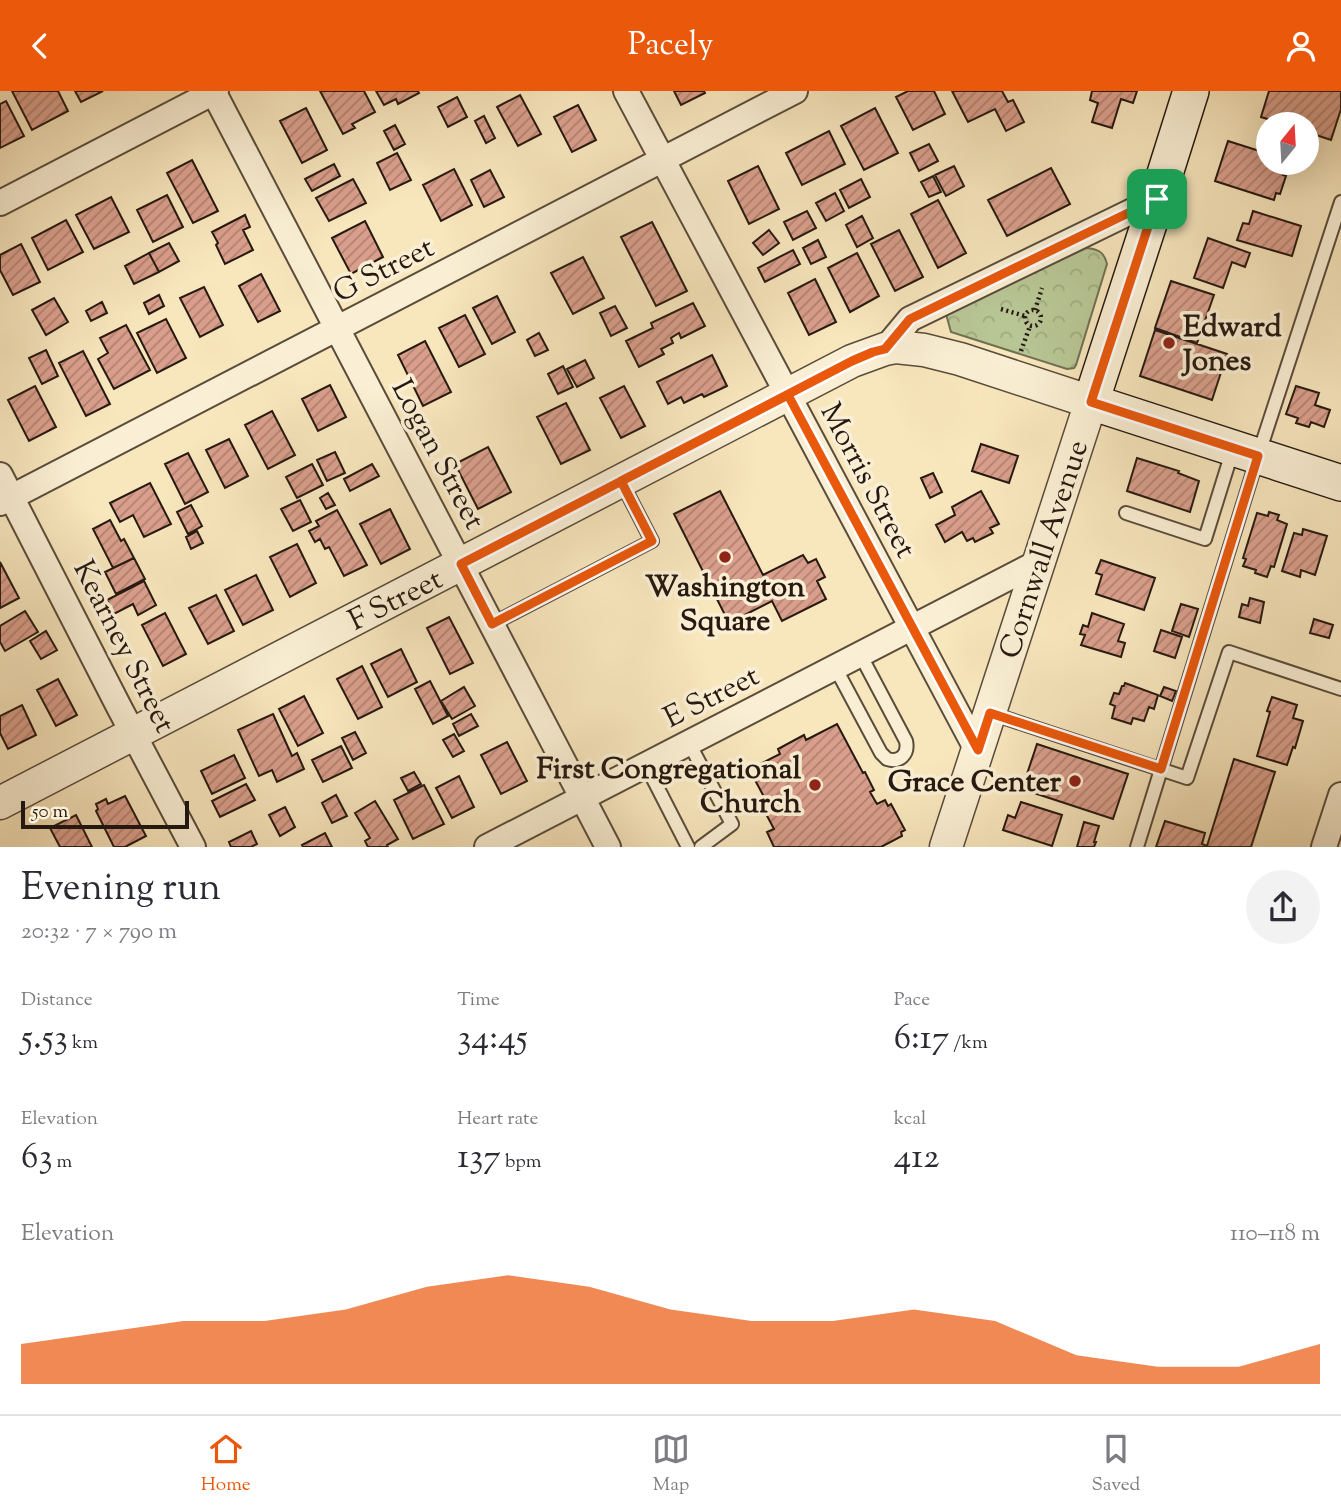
<!DOCTYPE html>
<html lang="en">
<head>
<meta charset="utf-8">
<style>
	body { margin:0; font-family:"Sorts Mill Goudy",serif; background:#f2f2f3; color:#2b2b33; height:100vh; display:flex; flex-direction:column; font-size:26px; white-space:nowrap }
	* { box-sizing:border-box; margin:0 }
	p { font-size:23px; color:#7c7c81 }
	.icon { flex:none; width:38px; height:38px; fill:none; stroke:currentColor; stroke-width:2; stroke-linecap:round; stroke-linejoin:round }
	.map { position:relative; height:756px; overflow:hidden }
	.details { display:flex; flex-direction:column; background:#fff; flex:1 }
	.details>* { flex:none }
	.needle { width:46px; rotate:18deg }
	.buttons { position:absolute; left:1256px; top:21px; display:grid; gap:14px }
	.buttons a { display:grid; place-items:center; width:63px; height:63px; border-radius:50%; background:#fff; box-shadow:0 7px 28px #0002; font-size:35px }
	.scale { position:absolute; left:21px; bottom:18px; width:168px; box-sizing:border-box; padding-left:7px; border:4px solid #261910; border-top:0; font-size:19px; line-height:24px; white-space:nowrap; color:#261910; -webkit-text-stroke:5px #faefd4; paint-order:stroke }
	.pin { position:absolute; display:grid; place-items:center; width:60px; height:60px; color:#fff; margin:-30px; border-radius:14px; box-shadow:0 4px 10px #0006 }
	.round { display:grid; place-items:center; flex:none; width:74px; height:74px; border-radius:37px; background:#f2f2f3 }
	.summary { display:flex; align-items:center; justify-content:space-between; height:119px; padding:0 21px }
	h1 { font-size:38px; font-weight:600; line-height:52px }
	.figures { display:grid; grid-template-columns:repeat(3,1fr); gap:10px; height:119px; padding:7px 21px }
	.figures div { display:grid; align-content:center }
	.figures b { font-size:35px; font-weight:600 }
	.figures small { font-size:19px; font-weight:400 }
	.figures p { font-size:19px }
	.chart { height:196px; padding:14px 21px }
	.chart p { display:flex; justify-content:space-between }
	.chart svg { width:100%; height:126px; margin-top:7px; fill:#ea580c; opacity:.7 }
	header { display:flex; justify-content:space-between; align-items:center; height:91px; padding:0 21px; background:#ea580c; color:#fff; font-size:32px; font-weight:600 }
	.menu { display:flex; justify-content:space-around; align-items:center; height:98px; border-top:2px solid #e1e1e2; background:#fff; font-size:19px; color:#7c7c81 }
	.menu a { display:grid; justify-items:center; gap:4px }
	.menu .on { color:#ea580c }
	.map>svg:first-child { display:block }
	.forest { fill:url(#forest-crowns); stroke:#6f7052; stroke-width:2 }
	.building { fill:url(#building-hatch); stroke:#261910; stroke-width:2 }
	.lines { fill:none; stroke-linecap:round; stroke-linejoin:round }
	.service-casing { stroke:#5a4c3b; stroke-width:16 }
	.minor-casing { stroke:#5a4c3b; stroke-width:28 }
	.tertiary-casing { stroke:#5a4c3b; stroke-width:35 }
	.secondary-casing { stroke:#261910; stroke-width:38 }
	.path { stroke:#261910; stroke-width:4.5; stroke-dasharray:2 3.5; stroke-linecap:butt }
	.service { stroke:#faefd4; stroke-width:12 }
	.minor { stroke:#faefd4; stroke-width:24 }
	.tertiary { stroke:#faefd4; stroke-width:32 }
	.secondary { stroke:#faefd4; stroke-width:35 }
	.route-casing { stroke:#fff; stroke-width:14 }
	.route { stroke:#ea580c; stroke-width:9 }
	.poi-dot { fill:#8f2418; stroke:#faefd4; stroke-width:2.5 }
	.labels { text-anchor:middle; stroke-width:7; stroke-linejoin:round; paint-order:stroke }
	.street-label { font-size:30px; fill:#261910; stroke:#faefd4 }
	.poi-label { font-size:30px; font-weight:bold; fill:#261910; stroke:#faefd4; text-anchor:end }
</style>
</head>
<body>
<header><svg class="icon" aria-label="back" viewBox="0 0 24 24"><path d="M15 5l-7 7 7 7"/></svg>Pacely<svg class="icon" aria-label="person" viewBox="0 0 24 24"><circle cx="12" cy="8" r="4"/><path d="M4 21q1-7 8-7t8 7"/></svg></header>
<div class="map">
<svg width="1341" height="756" viewBox="0 0 1341 756">
	<defs>
		<pattern id="forest-crowns" width="20" height="18" patternUnits="userSpaceOnUse" patternTransform="scale(1.75)"><rect width="20" height="18" fill="#b8c695"/><path d="M2 6a3 3 0 1 1 6 0M12 15a3 3 0 1 1 6 0" fill="none" stroke="#9eaa7f"/></pattern>
		<pattern id="building-hatch" width="6" height="6" patternUnits="userSpaceOnUse" patternTransform="scale(1.75)"><rect width="6" height="6" fill="#da9f8c"/><path d="M-1 1l2-2M0 6l6-6M5 7l2-2" fill="none" stroke="#b18171"/></pattern>
	</defs>
	<rect width="100%" height="100%" fill="#f8e6bd"/>
	<filter id="stains"><feTurbulence type="fractalNoise" baseFrequency=".00286" numOctaves="4"/><feColorMatrix values="0 0 0 0 .2 0 0 0 0 .09 0 0 0 0 .02 0 0 0 .5 -.17"/></filter>
	<radialGradient id="worn" r=".72"><stop offset=".6" stop-color="#630" stop-opacity="0"/><stop offset="1" stop-color="#630" stop-opacity=".3"/></radialGradient>
	<path class="forest" d="M1086 157C1097 158 1104 160 1107 173L1076 274 1074 277 1067 278 951 241 946 223Z"/>
	<path class="building" d="M12 0H58L68 20 32 39Z
		M75 0H103L81 11Z
		M320 0H364L375 21 352 33 355 37 343 43Z
		M376 0H418L419 2 398 13 396 8 384 14Z
		M674 0H704L705 2 681 14Z
		M908 0H934L945 23 913 39 896 6Z
		M952 0H1002L1008 11 1013 9 1024 31 1006 40 995 18 968 31Z
		M1092 0H1137L1133 12 1121 8 1112 37 1092 31 1098 12 1090 9Z
		M1269 0H1341V18L1331 49 1307 41V33H1284L1261 26Z
		M520 4 541 43 518 55 497 16Z
		M457 6 467 26 448 36 438 16Z
		M6 10 24 45 0 57V13Z
		M578 14 596 49 572 61 554 26Z
		M306 17 327 59 302 72 280 30Z
		M875 17 898 62 864 79 841 35Z
		M484 25 495 47 486 52 475 30Z
		M395 34 405 53 394 59 384 40Z
		M829 40 845 73 802 94 786 62Z
		M1228 50 1269 63V72H1287L1283 84 1286 85 1280 103 1276 102 1274 109 1215 90Z
		M929 53 938 70 919 80 910 62Z
		M397 62 411 89 390 99 377 72Z
		M192 69 218 120 193 132 167 82Z
		M334 73 340 85 312 100 305 88Z
		M758 75 779 118 749 133 728 90Z
		M954 75 964 95 946 105 935 84Z
		M1051 77 1070 113 1007 145 988 109Z
		M454 78 472 114 441 130 423 94Z
		M490 79 504 106 484 116 471 89Z
		M933 85 941 101 929 106 921 91Z
		M353 88 366 112 329 130 316 107Z
		M861 88 870 106 849 117 840 99Z
		M835 102 844 120 826 130 816 112Z
		M167 104 183 136 153 151 137 119Z
		M111 106 129 141 94 158 76 124Z
		M938 109 966 162 938 177 911 123Z
		M807 120 816 137 793 149 784 131Z
		M1253 120 1301 135 1292 165 1237 149 1243 132 1249 133Z
		M245 124 250 136 243 139 253 159 225 173 216 154 218 152 212 141Z
		M862 125 873 147 857 156 846 134Z
		M66 129 83 161 48 179 32 147Z
		M365 130 383 166 351 183 332 147Z
		M652 131 687 200 656 215 621 146Z
		M769 139 779 152 763 164 753 152Z
		M899 139 923 186 895 200 871 153Z
		M1208 147 1250 162 1245 176 1232 171 1223 197 1194 187Z
		M818 149 826 166 811 173 803 157Z
		M169 152 179 170 159 181 149 162Z
		M21 153 40 191 13 204 0 179V164Z
		M793 159 800 173 765 191 758 177Z
		M149 162 159 181 134 193 125 175Z
		M857 162 879 205 850 221 828 177Z
		M583 166 604 207 573 223 551 182Z
		M261 183 280 220 258 231 239 195Z
		M815 188 836 231 809 244 788 202Z
		M1171 190 1214 204 1197 252 1155 237Z
		M204 196 223 234 200 246 180 207Z
		M159 204 164 215 149 223 144 212Z
		M497 205 515 241 492 253 473 217Z
		M54 207 68 231 46 244 32 219Z
		M102 211 107 222 91 230 86 220Z
		M693 212 705 235 681 247 679 242 671 247 673 252 661 258 664 263 639 276 626 250 653 237 651 232Z
		M615 215 627 237 611 245 600 222Z
		M465 224 485 263 459 276 439 237Z
		M166 228 186 267 157 282 137 242Z
		M126 234 150 279 114 298 98 268 108 262 100 247Z
		M1155 239 1227 263 1212 309 1140 285Z
		M539 242 548 259 535 265 527 249Z
		M425 250 451 301 423 315 398 264Z
		M46 259 58 285 42 293 29 267Z
		M83 260 110 313 86 325 59 272Z
		M712 264 727 295 704 306 702 303 684 312 681 306 668 313 657 291Z
		M585 269 594 287 577 296 567 278Z
		M563 275 573 296 558 303 548 283Z
		M330 294 346 326 318 340 302 308Z
		M35 295 56 336 29 350 8 309Z
		M624 295 645 335 621 347 600 307Z
		M1296 295 1319 302 1315 314 1330 319 1324 336 1311 331 1309 336 1296 332 1298 327 1286 323Z
		M566 312 590 359 561 373 537 326Z
		M272 320 295 364 268 378 245 334Z
		M229 348 248 385 225 397 206 359Z
		M981 353 1018 365 1009 392 972 380Z
		M488 356 511 401 478 418 455 373Z
		M335 361 345 382 327 390 317 369Z
		M188 362 208 401 185 413 165 373Z
		M1137 367 1179 380 1178 382 1199 390 1190 421 1127 400Z
		M312 373 323 394 297 407 286 386Z
		M372 373 379 385 350 400 344 388Z
		M933 382 942 401 930 407 921 387Z
		M150 392 171 433 144 446 133 424 120 431 110 412Z
		M720 400 763 484 803 464 808 472 816 468 825 486 817 490 826 508 782 530 772 510 729 532 674 423Z
		M981 400 999 433 990 437 993 442 975 451 973 447 967 450 962 441 945 451 936 434 955 424 952 416Z
		M328 402 335 414 326 418 320 407Z
		M300 409 311 431 293 440 281 418Z
		M191 414 202 435 188 443 177 421Z
		M390 418 410 458 381 473 360 433Z
		M337 419 367 474 344 485 329 456 325 458 320 448 315 451 309 440 319 435 316 430Z
		M1269 421 1279 424 1277 429 1287 433 1274 476 1271 475 1267 486 1255 482 1256 479 1243 475 1246 468 1243 467 1257 422 1268 425Z
		M110 429 121 450 124 448 134 467 113 477 93 438Z
		M1303 438 1327 445 1315 484 1301 479 1300 486 1282 480 1294 442 1302 444Z
		M197 440 203 452 191 458 186 446Z
		M297 453 316 492 290 506 270 466Z
		M134 467 145 488 116 503 105 481Z
		M1101 469 1155 487 1144 519 1096 503 1102 484 1096 482Z
		M0 471 19 507 0 517Z
		M256 484 273 519 243 534 225 499Z
		M144 490 156 514 138 524 133 513 114 523 107 509Z
		M216 504 234 540 208 553 189 517Z
		M1250 507 1264 511 1260 532 1239 526 1242 513 1248 515Z
		M1181 513 1198 518 1189 546 1172 540Z
		M25 520 38 541 5 560 0 551V535Z
		M165 522 186 563 163 575 142 534Z
		M1092 522 1124 533 1118 550 1125 552 1121 566 1081 554 1085 544 1080 543 1083 534 1088 536Z
		M449 526 473 572 450 583 427 537Z
		M1314 528 1333 534 1329 547 1310 542Z
		M1161 539 1182 546 1175 567 1154 560Z
		M46 540 57 559 41 568 30 550Z
		M401 558 417 591 388 606 371 573Z
		M362 575 382 616 358 628 337 588Z
		M58 588 77 624 56 635 37 599Z
		M430 590 448 625 433 633 415 598Z
		M1125 592 1158 604 1154 618 1149 616 1144 630 1133 627 1131 633 1112 627 1115 615 1110 613 1114 602 1119 603 1122 595H1124Z
		M464 596 475 615 452 628 441 610Z
		M1164 596 1176 600 1172 610 1160 605Z
		M304 605 323 642 298 655 279 618Z
		M1272 606 1297 614 1293 627 1303 630 1295 657 1293 656 1287 674 1257 665 1270 621 1267 620Z
		M22 614 36 644 8 658 0 642V625Z
		M273 623 292 665 297 662 304 678 277 691 272 679 259 685 238 639Z
		M471 623 478 635 459 645 453 633Z
		M837 633 863 682 865 681 874 699 870 701 877 713 885 709 888 715 891 713 905 739 901 741 902 745 881 756H774L767 741 774 738 765 721 771 719 755 689 761 685 756 675 780 663 778 658 804 644 806 649Z
		M355 641 366 662 353 669 342 647Z
		M454 643 464 660 453 666 443 649Z
		M507 651 527 690 501 703 481 664Z
		M1037 653 1128 683 1113 728 1022 698Z
		M341 655 352 677 323 691 312 669Z
		M234 664 245 687 212 703 201 680Z
		M1234 668 1275 681 1251 756H1156L1165 730 1205 742 1202 753 1207 755Z
		M414 681 421 693 408 700 401 687Z
		M459 685 474 716 452 727 436 697Z
		M246 693 255 709 220 726 212 710Z
		M424 694 444 733 413 748 394 709Z
		M336 704 347 725 332 732 322 712Z
		M125 705 146 745 125 756H114L96 720 98 718 96 713 106 708 108 713Z
		M375 710 398 748 387 754 388 756H368L365 750 370 747 355 722Z
		M1021 711 1062 724 1052 755 1003 739 1008 724 1015 727Z
		M285 716 295 736 280 745 269 724Z
		M76 724 92 756H60L50 737Z
		M1084 731 1099 735 1094 751H1096L1094 756H1077Z
		M251 740 257 753 251 756H231L229 751Z
		M325 742 332 756H303L302 754Z"/>
	<g class="lines">
		<defs>
			<path id="service" d="M1126 422 1205 448 1233 358
				M492 533 652 450 621 390
				M835 576 881 662 887 668C899 672 909 664 906 650L860 563
				M990 622 1187 687 1229 561 1341 598
				M689 652 732 733 701 756
				M646 674 688 756
				M1137 756 1258 365 1341 111"/>
			<path id="minor" d="M213 0 608 756
				M626 0 977 659
				M0 112 216 0
				M885 258 910 228 1157 108
				M0 384 119 616 193 756
				M0 412 795 0
				M487 756 1039 471
				M1324 756 1341 704"/>
			<path id="tertiary" d="M0 712 852 270 885 258 896 256 924 259 960 268 1091 311 946 756"/>
			<path id="secondary" d="M1191 0 1157 108 1091 311 1341 392"/>
		</defs>
		<use href="#service" class="service-casing"/>
		<use href="#minor" class="minor-casing"/>
		<use href="#tertiary" class="tertiary-casing"/>
		<use href="#secondary" class="secondary-casing"/>
		<path class="path" d="M1001 218 1025 225
			M1025 227a8 8 0 1 1 16 0a8 8 0 1 1-16 0Z
			M1035 219 1042 197
			M1021 260 1030 235"/>
		<use href="#service" class="service"/>
		<use href="#minor" class="minor"/>
		<use href="#tertiary" class="tertiary"/>
		<use href="#secondary" class="secondary"/>
	</g>
	<g class="lines">
		<defs>
			<path id="route" d="M1157 108 910 228 885 258 873 261 852 270 621 390 652 450 492 533 461 473 788 304 978 659 990 622 1161 678 1258 365 1091 311 1157 108"/>
		</defs>
		<use href="#route" class="route-casing"/>
		<use href="#route" class="route"/>
	</g>
	<g class="poi-dot">
		<circle cx="1169" cy="252" r="7"/>
		<circle cx="725" cy="466" r="7"/>
		<circle cx="1075" cy="690" r="7"/>
		<circle cx="815" cy="694" r="7"/>
	</g>
	<g class="labels">
		<g class="street-label">
			<text transform="translate(383 178) rotate(-27)" y="10">G Street</text>
			<text transform="translate(439 363) rotate(62)" y="10">Logan Street</text>
			<text transform="translate(869 389) rotate(62)" y="10">Morris Street</text>
			<text transform="translate(1043 458) rotate(-72)" y="10">Cornwall Avenue</text>
			<text transform="translate(395 508) rotate(-27)" y="10">F Street</text>
			<text transform="translate(125 555) rotate(63)" y="10">Kearney Street</text>
			<text transform="translate(711 605) rotate(-27)" y="10">E Street</text>
		</g>
		<g class="poi-label">
			<text x="1183" y="245" text-anchor="start">Edward<tspan x="1183" dy="34">Jones</tspan></text>
			<text x="725" y="505" text-anchor="middle">Washington<tspan x="725" dy="34">Square</tspan></text>
			<text x="801" y="687">First Congregational<tspan x="801" dy="34">Church</tspan></text>
			<text x="1061" y="700">Grace Center</text>
		</g>
	</g>
	<rect width="100%" height="100%" filter="url(#stains)"/>
	<rect width="100%" height="100%" fill="url(#worn)"/>
</svg>
<div class="buttons">
<a><svg class="needle" viewBox="-14 -14 28 28"><path d="M0-13l5 13h-10z" fill="#e53935"/><path d="M0 13l5-13h-10z" fill="#7c7c81"/></svg></a>
</div>
<div class="scale">50 m</div>
<div class="pin" style="left:1157px;top:108px;background:#1e9e55"><svg class="icon" aria-label="arrive" viewBox="0 0 24 24"><path d="M6 21V4h12l-3 4 3 4H6"/></svg></div>
</div>
<section class="details">
<div class="summary"><div><h1>Evening run</h1><p>20:32 · 7 × 790 m</p></div><a class="round"><svg class="icon" aria-label="share" viewBox="0 0 24 24"><path d="M12 15V3M7 8l5-5 5 5M5 13v7h14v-7"/></svg></a></div>
<div class="figures">
<div><p>Distance</p><b>5.53<small> km</small></b></div>
<div><p>Time</p><b>34:45</b></div>
<div><p>Pace</p><b>6:17<small> /km</small></b></div>
</div>
<div class="figures">
<div><p>Elevation</p><b>63<small> m</small></b></div>
<div><p>Heart rate</p><b>137<small> bpm</small></b></div>
<div><p>kcal</p><b>412</b></div>
</div>
<div class="chart"><p><span>Elevation</span>110–118 m</p>
<svg viewBox="0 0 160 44" preserveAspectRatio="none"><path d="M0 44V30L10 26L20 22L30 22L40 18L50 10L60 6L70 10L80 18L90 22L100 22L110 18L120 22L130 34L140 38L150 38L160 30V44z"/></svg>
</div>
</section>
<nav class="menu">
<a class="on"><svg class="icon" aria-label="home" viewBox="0 0 24 24"><path d="M3 11l9-7 9 7M6 9v11h12V9"/></svg>Home</a>
<a><svg class="icon" aria-label="map" viewBox="0 0 24 24"><path d="M3 6l6-2 6 2 6-2v14l-6 2-6-2-6 2zM9 4v14M15 6v14"/></svg>Map</a>
<a><svg class="icon" aria-label="saved" viewBox="0 0 24 24"><path d="M7 4h10v16l-5-4-5 4z"/></svg>Saved</a>
</nav>
</body>
</html>
